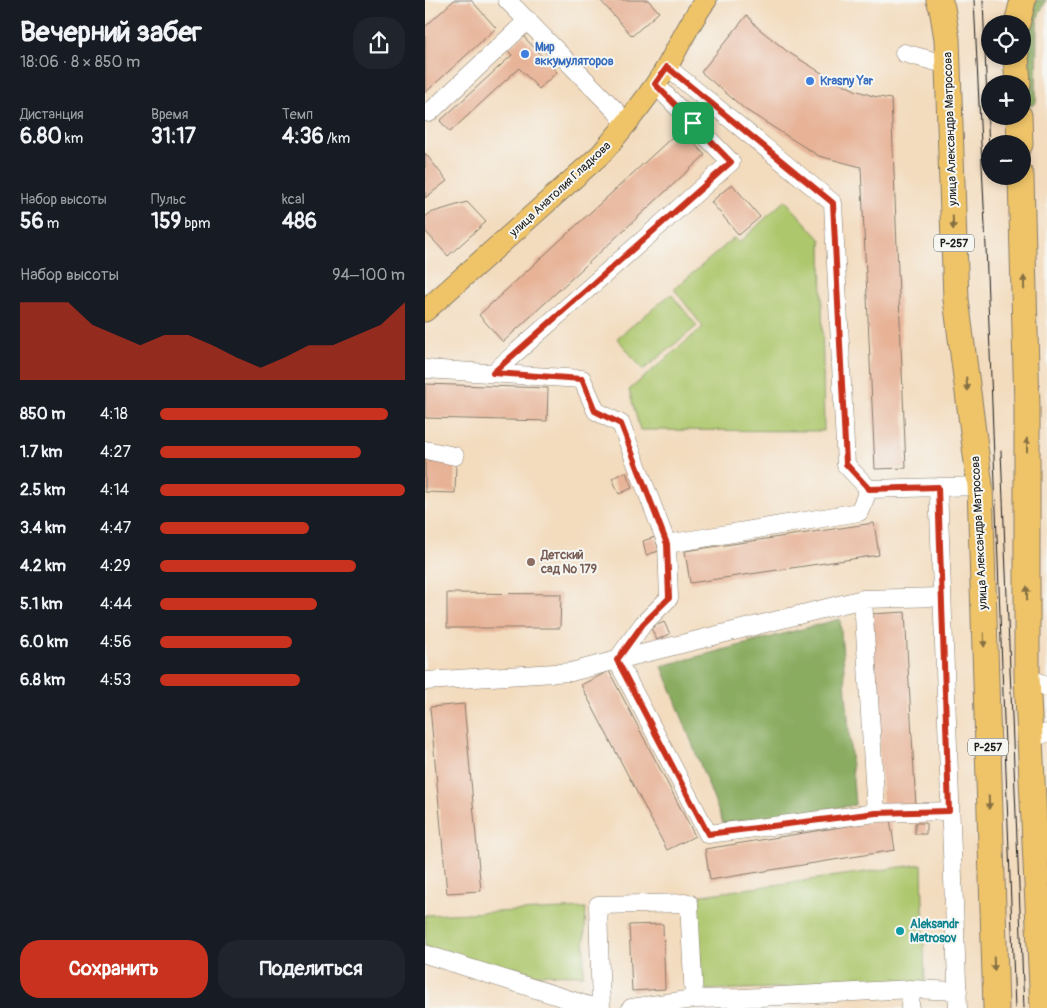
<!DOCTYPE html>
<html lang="ru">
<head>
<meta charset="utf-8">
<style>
	body { margin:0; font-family:Pangolin,sans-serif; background:#20242c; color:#f1f3f6; height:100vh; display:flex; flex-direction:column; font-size:19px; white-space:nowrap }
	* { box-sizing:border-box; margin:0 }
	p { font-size:16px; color:#9ea1a6 }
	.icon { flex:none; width:28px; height:28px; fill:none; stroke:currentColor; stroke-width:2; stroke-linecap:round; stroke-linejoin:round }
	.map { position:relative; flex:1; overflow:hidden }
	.side { display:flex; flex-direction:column; background:#171b24; width:425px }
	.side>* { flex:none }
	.buttons { position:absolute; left:556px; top:15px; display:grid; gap:10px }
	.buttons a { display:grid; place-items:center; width:50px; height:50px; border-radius:50%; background:#171b24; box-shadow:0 2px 8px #0003; font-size:25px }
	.pin { position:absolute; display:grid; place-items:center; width:42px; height:42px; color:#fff; margin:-21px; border-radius:10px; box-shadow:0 2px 8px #0006 }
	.round { display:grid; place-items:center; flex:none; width:52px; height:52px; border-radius:20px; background:#20242c }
	.head { display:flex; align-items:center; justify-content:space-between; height:85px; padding:0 20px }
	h1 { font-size:28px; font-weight:800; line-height:38px }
	.stats { display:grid; grid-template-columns:repeat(3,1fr); gap:8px; height:85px; padding:5px 20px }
	.stats div { display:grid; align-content:center }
	.stats b { font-size:21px; font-weight:800 }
	.stats small { font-size:14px; font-weight:400 }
	.stats p { font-size:14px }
	.chart { height:140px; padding:10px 20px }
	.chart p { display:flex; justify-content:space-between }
	.chart svg { width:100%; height:90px; margin-top:5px; fill:#c8321e; opacity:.7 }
	.primary-button { display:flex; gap:10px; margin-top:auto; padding:10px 20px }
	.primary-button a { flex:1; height:58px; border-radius:20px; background:#c8321e; color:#fff; font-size:20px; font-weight:800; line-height:58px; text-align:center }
	.primary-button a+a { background:#20242c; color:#f1f3f6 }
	ul { padding:0 20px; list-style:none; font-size:16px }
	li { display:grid; grid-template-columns:80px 60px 1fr; align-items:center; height:38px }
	li i { height:12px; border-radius:6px; background:#c8321e }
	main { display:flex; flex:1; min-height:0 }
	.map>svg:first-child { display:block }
	.green { fill:#adc76d; stroke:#647244 }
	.forest { fill:#8aac60; stroke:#53643e }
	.building { fill:#e7b296 }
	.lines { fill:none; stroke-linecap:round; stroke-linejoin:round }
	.minor-casing { stroke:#887c6c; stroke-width:19 }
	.major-casing { stroke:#887c6c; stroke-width:23 }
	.highway-casing { stroke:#887c6c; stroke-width:27 }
	.minor { stroke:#fff; stroke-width:18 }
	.major { stroke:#efc469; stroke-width:21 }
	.highway { stroke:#efc469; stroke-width:25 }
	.tram { stroke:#1c1c1c; stroke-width:1 }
	.oneway { fill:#867042 }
	.route-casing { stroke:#fff; stroke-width:10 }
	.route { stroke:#c8321e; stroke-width:6 }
	.shop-dot { fill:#3f7fe0; stroke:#f6f6f2; stroke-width:2 }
	.education-dot { fill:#8d6e63; stroke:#f6f6f2; stroke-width:2 }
	.culture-dot { fill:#0f9aa8; stroke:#f6f6f2; stroke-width:2 }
	.labels { text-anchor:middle; stroke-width:4; stroke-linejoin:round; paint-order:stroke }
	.shield { fill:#f6f6f2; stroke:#5d5d5c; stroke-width:1 }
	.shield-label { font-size:11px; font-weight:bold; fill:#1c1c1c }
	.shop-label { font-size:12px; font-weight:bold; fill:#366cbe; stroke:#f6f6f2; text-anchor:start }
	.street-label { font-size:12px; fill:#1c1c1c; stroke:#f6f6f2 }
	.education-label { font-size:12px; font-weight:bold; fill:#785e54; stroke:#f6f6f2; text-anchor:start }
	.culture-label { font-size:12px; font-weight:bold; fill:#0d838f; stroke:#f6f6f2; text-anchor:start }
</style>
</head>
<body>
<main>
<section class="side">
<div class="head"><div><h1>Вечерний забег</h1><p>18:06 · 8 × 850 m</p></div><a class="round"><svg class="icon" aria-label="share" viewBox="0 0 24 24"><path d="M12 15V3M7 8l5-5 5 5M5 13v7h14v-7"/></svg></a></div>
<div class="stats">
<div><p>Дистанция</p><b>6.80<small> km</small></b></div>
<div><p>Время</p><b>31:17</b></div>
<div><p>Темп</p><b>4:36<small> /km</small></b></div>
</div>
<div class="stats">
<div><p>Набор высоты</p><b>56<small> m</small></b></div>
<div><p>Пульс</p><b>159<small> bpm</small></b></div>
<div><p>kcal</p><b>486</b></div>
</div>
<div class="chart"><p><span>Набор высоты</span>94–100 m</p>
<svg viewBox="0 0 160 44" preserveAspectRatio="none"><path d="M0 44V6L10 6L20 6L30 17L40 22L50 27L60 22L70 22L80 27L90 33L100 38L110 33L120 27L130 27L140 22L150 17L160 6V44z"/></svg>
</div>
<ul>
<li><b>850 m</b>4:18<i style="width:93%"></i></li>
<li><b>1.7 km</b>4:27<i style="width:82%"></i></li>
<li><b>2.5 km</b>4:14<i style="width:100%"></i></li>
<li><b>3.4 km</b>4:47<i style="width:61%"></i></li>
<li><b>4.2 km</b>4:29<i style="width:80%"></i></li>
<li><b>5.1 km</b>4:44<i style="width:64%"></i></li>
<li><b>6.0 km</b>4:56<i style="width:54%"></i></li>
<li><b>6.8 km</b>4:53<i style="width:57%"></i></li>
</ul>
<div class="primary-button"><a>Сохранить</a><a>Поделиться</a></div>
</section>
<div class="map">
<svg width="622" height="1008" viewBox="0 0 622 1008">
	<rect width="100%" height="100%" fill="#f6f6f2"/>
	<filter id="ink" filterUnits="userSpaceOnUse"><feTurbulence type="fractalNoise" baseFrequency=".02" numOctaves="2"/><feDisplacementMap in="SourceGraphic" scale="10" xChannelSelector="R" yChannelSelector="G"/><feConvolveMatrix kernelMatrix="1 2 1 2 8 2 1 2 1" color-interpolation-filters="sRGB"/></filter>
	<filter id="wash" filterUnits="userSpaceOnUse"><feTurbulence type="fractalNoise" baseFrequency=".0096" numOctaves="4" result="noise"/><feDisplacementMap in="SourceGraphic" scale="20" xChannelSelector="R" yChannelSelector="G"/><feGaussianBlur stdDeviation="1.12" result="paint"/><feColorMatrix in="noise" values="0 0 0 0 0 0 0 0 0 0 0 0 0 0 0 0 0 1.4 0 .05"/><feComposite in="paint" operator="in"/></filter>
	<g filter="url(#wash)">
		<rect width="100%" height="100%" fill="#f3dbbd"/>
		<path class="green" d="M360 200 396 240 399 431 215 430 204 390 278 327 249 289 309 238 314 243Z
			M246 294 272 326 218 370 192 338Z
			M497 864 500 984 277 990 271 896Z
			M161 908 158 975 98 974 0 947V915Z"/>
		<path class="forest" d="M612 0H621L614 14 612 26 611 102 606 106 604 104 603 22 606 8Z
			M415 619 430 805 298 823 237 666Z"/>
		<g id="blocks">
			<path class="building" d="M29 0H46L71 28 0 93V27Z
				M175 0H223L234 12 207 36Z
				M322 15 333 28 363 52 400 75 430 90 448 96 466 99 481 468 450 469 436 167 394 156 373 143 321 110 276 72Z
				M98 36 132 72 114 89 94 68 25 132 15 121 87 55 82 50Z
				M256 129 280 155 78 342 54 315Z
				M0 153 22 181 0 198Z
				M307 184 335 217 314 235 286 202Z
				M42 202 61 222 23 256 0 231V217L5 213Z
				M0 384 123 388 122 421 0 418Z
				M0 460 31 462 30 493 0 492Z
				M201 472 207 488 194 494 187 478Z
				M449 523 454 555 265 583 260 551Z
				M230 537 234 551 221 555 218 541Z
				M22 593 136 594 135 628H22Z
				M480 612 491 807 458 809 446 614Z
				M239 622 245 634 232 640 226 628Z
				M184 671 270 836 242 850 156 685Z
				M39 704 56 891 22 893 5 707Z
				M465 819 470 850 285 880 280 849Z
				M490 823H501V834H490Z
				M238 924 240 989 207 991 204 925Z"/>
		</g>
	</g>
	<g filter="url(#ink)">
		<use href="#blocks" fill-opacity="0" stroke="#887c6c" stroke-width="1"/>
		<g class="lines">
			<defs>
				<path id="minor" d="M82 0 191 111 201 125
					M479 53 523 65
					M242 67 408 203 421 465 444 489 555 486
					M4 113 103 20
					M0 369 157 379 171 411 196 424 242 544
					M68 373 306 162 230 84
					M0 450 30 456
					M513 487 533 1008
					M438 599 451 813 283 834 192 660 438 599 516 597
					M602 676 622 687
					M0 681 146 672 192 660 218 624 244 598 242 544 434 512 444 489
					M605 738 622 733
					M451 813 525 811
					M0 954 171 1008
					M176 1008 173 905 264 903 269 999
					M206 1008 269 999 316 998 486 989 533 991
					M485 1008 486 989"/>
				<path id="major" d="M0 311 176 154C200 126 223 98 242 67 255 44 265 21 281 0"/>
				<path id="highway" d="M514 0 517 8 522 39 531 299 555 486 571 1008
					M592 24 598 0
					M591 56 593 84
					M594 116 595 144
					M596 176 602 408V676L618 1008"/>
			</defs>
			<use href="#minor" class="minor-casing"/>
			<use href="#major" class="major-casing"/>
			<use href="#highway" class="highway-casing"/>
			<use href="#minor" class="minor"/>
			<use href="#major" class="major"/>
			<use href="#highway" class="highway"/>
			<path class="tram" d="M549 0 561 247 590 1008
				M558 0 565 176
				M576 451 599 1008"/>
		</g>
		<defs><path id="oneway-solid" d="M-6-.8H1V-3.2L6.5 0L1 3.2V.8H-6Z" transform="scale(1.25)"/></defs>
		<g class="oneway">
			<use href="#oneway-solid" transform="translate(528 223) rotate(88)"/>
			<use href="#oneway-solid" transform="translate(599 283) rotate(-91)"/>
			<use href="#oneway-solid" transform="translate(542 384) rotate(83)"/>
			<use href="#oneway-solid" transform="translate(602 445) rotate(-90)"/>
			<use href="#oneway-solid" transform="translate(602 593) rotate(-90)"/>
			<use href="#oneway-solid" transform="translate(559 640) rotate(88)"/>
			<use href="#oneway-solid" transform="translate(564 802) rotate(88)"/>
			<use href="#oneway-solid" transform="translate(569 964) rotate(88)"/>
		</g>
	</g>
	<g class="lines" filter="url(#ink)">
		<defs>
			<path id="route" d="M242 67 408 203 421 464 444 489 513 487 524 811 451 813 283 834 192 660 218 624 244 598 242 544 196 424 170 411 157 379 68 373 306 162 230 84Z"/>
		</defs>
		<use href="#route" class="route-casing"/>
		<use href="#route" class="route"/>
	</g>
	<g class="shop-dot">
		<circle cx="100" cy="54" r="5"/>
		<circle cx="385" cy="81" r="5"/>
	</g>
	<circle class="education-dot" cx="106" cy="562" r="5"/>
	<circle class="culture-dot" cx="475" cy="931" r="5"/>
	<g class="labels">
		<g class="shield">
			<rect x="509" y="234.5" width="40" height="17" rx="4"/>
			<rect x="543" y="738.5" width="40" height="17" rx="4"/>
		</g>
		<g class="shield-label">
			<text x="529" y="247">Р-257</text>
			<text x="563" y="751">Р-257</text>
		</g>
		<g class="shop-label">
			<text x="110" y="51">Мир<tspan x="110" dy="14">аккумуляторов</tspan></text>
			<text x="395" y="85">Krasny Yar</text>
		</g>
		<g class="street-label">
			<text transform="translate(525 129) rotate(-92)" y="4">улица Александра Матросова</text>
			<text transform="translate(135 189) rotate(-43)" y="4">улица Анатолия Гладкова</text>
			<text transform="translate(554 533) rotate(-93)" y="4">улица Александра Матросова</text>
		</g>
		<g class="education-label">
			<text x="116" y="559">Детский<tspan x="116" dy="14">сад № 179</tspan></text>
		</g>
		<g class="culture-label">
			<text x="485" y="928">Aleksandr<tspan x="485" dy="14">Matrosov</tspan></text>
		</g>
	</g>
</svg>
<div class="buttons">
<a><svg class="icon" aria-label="locate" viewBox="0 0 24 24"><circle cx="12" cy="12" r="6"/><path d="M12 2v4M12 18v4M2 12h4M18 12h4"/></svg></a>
<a>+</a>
<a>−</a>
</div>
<div class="pin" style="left:268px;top:123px;background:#1e9e55"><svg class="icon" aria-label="arrive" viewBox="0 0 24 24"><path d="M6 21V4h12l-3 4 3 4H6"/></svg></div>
</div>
</main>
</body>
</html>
